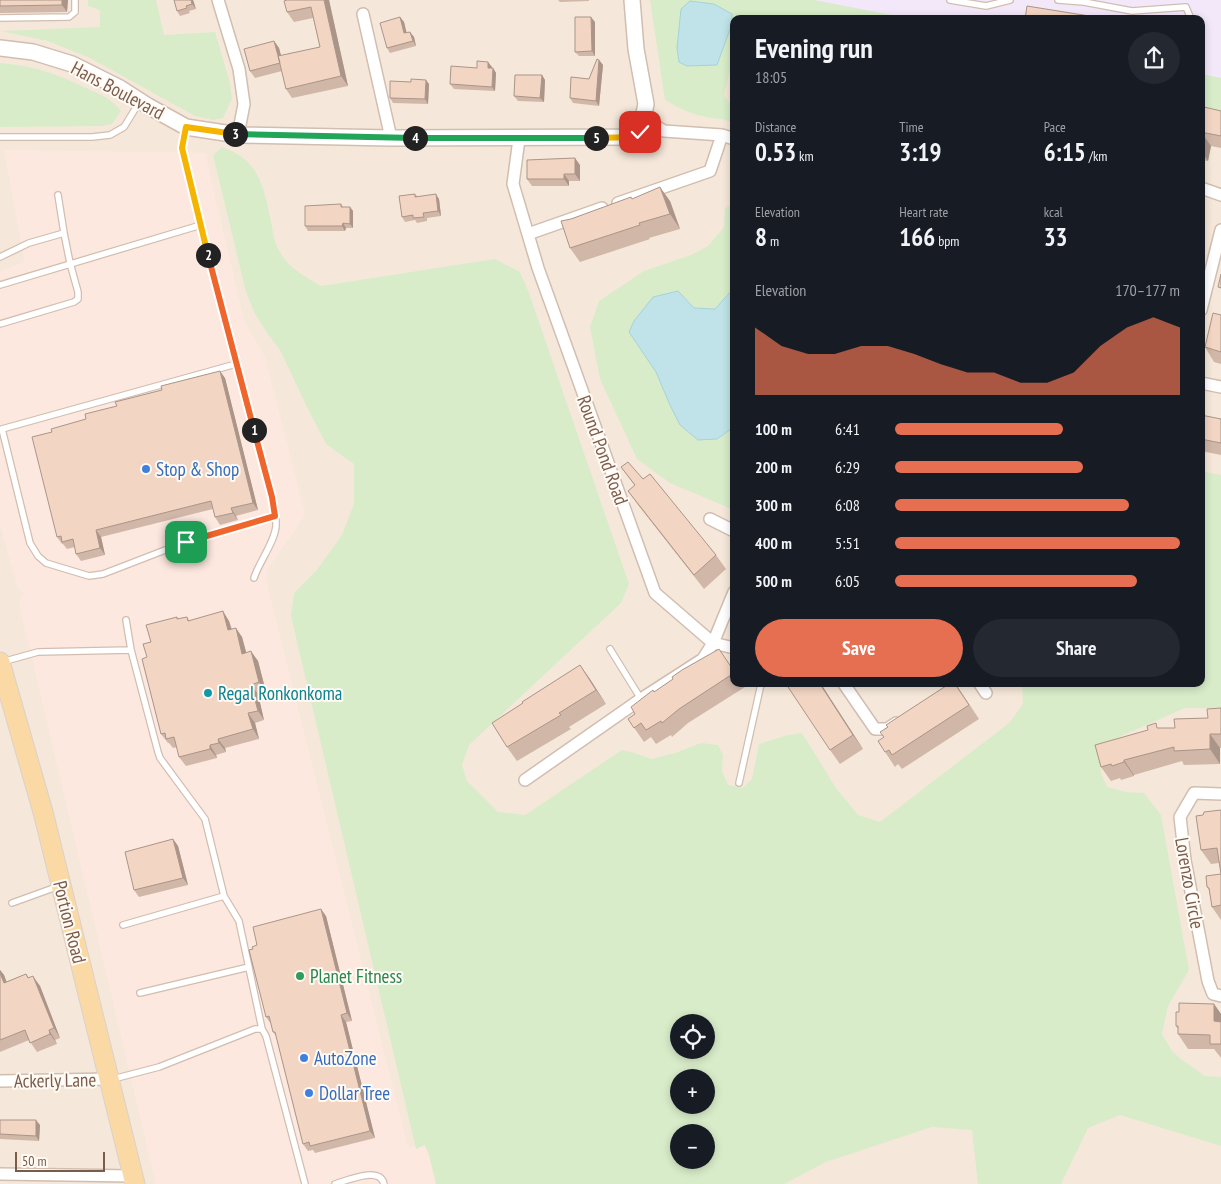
<!DOCTYPE html>
<html lang="en">
<head>
<meta charset="utf-8">
<style>
	body { margin:0; font-family:"PT Sans Narrow",sans-serif; background:#242831; color:#f1f3f6; height:100vh; display:flex; flex-direction:column; font-size:19px; white-space:nowrap }
	* { box-sizing:border-box; margin:0 }
	p { font-size:16px; color:#9ea1a6 }
	.icon { flex:none; width:28px; height:28px; fill:none; stroke:currentColor; stroke-width:2; stroke-linecap:round; stroke-linejoin:round }
	.map { position:relative; flex:1; overflow:hidden }
	.side { position:absolute; left:730px; top:15px; width:475px; height:672px; display:flex; flex-direction:column; background:#171b24; border-radius:10px; box-shadow:0 2px 8px #0003 }
	.side>* { flex:none }
	.tools { position:absolute; left:670px; top:1014px; display:grid; gap:10px }
	.tools a { display:grid; place-items:center; width:45px; height:45px; border-radius:50%; background:#171b24; box-shadow:0 2px 8px #0003; font-size:25px }
	.scale { position:absolute; left:15px; bottom:12px; width:90px; box-sizing:border-box; padding-left:5px; border:2px solid #7a5c4d; border-top:0; font-size:14px; line-height:18px; white-space:nowrap; color:#7a5c4d; -webkit-text-stroke:4px #fffaf3; paint-order:stroke }
	.pin { position:absolute; display:grid; place-items:center; width:42px; height:42px; color:#fff; margin:-21px; border-radius:10px; box-shadow:0 2px 8px #0006 }
	.km { position:absolute; width:25px; height:25px; margin:-12px; border-radius:50%; background:#222; color:#fff; font-size:14px; line-height:25px; text-align:center }
	.round { display:grid; place-items:center; flex:none; width:52px; height:52px; border-radius:26px; background:#242831 }
	.head { display:flex; align-items:center; justify-content:space-between; height:85px; padding:0 25px }
	h1 { font-size:28px; font-weight:800; line-height:38px }
	.stats { display:grid; grid-template-columns:repeat(3,1fr); gap:8px; height:85px; padding:5px 25px }
	.stats div { display:grid; align-content:center }
	.stats b { font-size:25px; font-weight:800 }
	.stats small { font-size:14px; font-weight:400 }
	.stats p { font-size:14px }
	.chart { height:140px; padding:10px 25px }
	.chart p { display:flex; justify-content:space-between }
	.chart svg { width:100%; height:90px; margin-top:5px; fill:#e76f51; opacity:.7 }
	.action { display:flex; gap:10px; margin-top:auto; padding:10px 25px }
	.action a { flex:1; height:58px; border-radius:30px; background:#e76f51; color:#fff; font-size:20px; font-weight:800; line-height:58px; text-align:center }
	.action a+a { background:#242831; color:#f1f3f6 }
	ul { padding:0 25px; list-style:none; font-size:16px }
	li { display:grid; grid-template-columns:80px 60px 1fr; align-items:center; height:38px }
	li i { height:12px; border-radius:6px; background:#e76f51 }
	.map>svg:first-child { display:block }
	.residential { fill:#f5e8da; fill-rule:evenodd }
	.commercial { fill:#fde8e0 }
	.education { fill:#f3e8fa }
	.green { fill:#d8ecc9; fill-rule:evenodd }
	.water { fill:#bfe3e8; stroke:#a5d3da }
	.lines { fill:none; stroke-linecap:round; stroke-linejoin:round }
	.service-casing { stroke:#d1beb0; stroke-width:8 }
	.minor-casing { stroke:#d1beb0; stroke-width:14 }
	.tertiary-casing { stroke:#d1beb0; stroke-width:18 }
	.primary-casing { stroke:#dad1cd; stroke-width:21 }
	.service { stroke:#fff; stroke-width:5.5 }
	.minor { stroke:#fff; stroke-width:11 }
	.tertiary { stroke:#fff; stroke-width:15 }
	.primary { stroke:#fbd9a5; stroke-width:19 }
	.wall { fill:#d1b7a8 }
	.shaded-wall { fill:#aa9588 }
	.building { fill:#f3d5c3; stroke:#aa9588 }
	.split-1-casing { stroke:#fff; stroke-width:10 }
	.split-2-casing { stroke:#fff; stroke-width:10 }
	.split-3-casing { stroke:#fff; stroke-width:10 }
	.split-4-casing { stroke:#fff; stroke-width:10 }
	.split-5-casing { stroke:#fff; stroke-width:10 }
	.split-6-casing { stroke:#fff; stroke-width:10 }
	.split-1 { stroke:#f0652b; stroke-width:6 }
	.split-2 { stroke:#f0652b; stroke-width:6 }
	.split-3 { stroke:#f5b400; stroke-width:6 }
	.split-4 { stroke:#22a559; stroke-width:6 }
	.split-5 { stroke:#22a559; stroke-width:6 }
	.split-6 { stroke:#f5b400; stroke-width:6 }
	.shop-dot { fill:#3f7fe0; stroke:#fffaf3; stroke-width:2 }
	.culture-dot { fill:#0f9aa8; stroke:#fffaf3; stroke-width:2 }
	.leisure-dot { fill:#2e9e5b; stroke:#fffaf3; stroke-width:2 }
	.labels { text-anchor:middle; stroke-width:4; stroke-linejoin:round; paint-order:stroke }
	.street-label { font-size:19px; fill:#7a5c4d; stroke:#fffaf3 }
	.shop-label { font-size:19px; fill:#366cbe; stroke:#fffaf3; text-anchor:start }
	.culture-label { font-size:19px; fill:#0d838f; stroke:#fffaf3; text-anchor:start }
	.leisure-label { font-size:19px; fill:#27864d; stroke:#fffaf3; text-anchor:start }
</style>
</head>
<body>
<div class="map">
<svg width="1221" height="1184" viewBox="0 0 1221 1184">
	<rect width="100%" height="100%" fill="#fdf6ec"/>
	<path class="residential" d="M0 0H1221V1184H0ZM734 19H1201V684H734ZM679 1022H706V1050H679ZM679 1078H706V1105H679ZM679 1132H706V1160H679Z"/>
	<path class="commercial" d="M4 150 205 153 244 321 265 357 304 511 303 518 267 570V582L269 593 408 1148 424 1144 429 1155 436 1184H156L19 603 24 593 18 588 0 524V272L25 262Z"/>
	<path class="education" d="M814 0H1221V78L1201 74V19H912Z"/>
	<path class="green" d="M88 0H156L164 35 215 32 230 83 232 99 223 118 213 120 195 116 90 58 48 41 1 31 100 27V10L88 6Z
		M650 0H814L912 19H734V55L724 94 730 104 734 106V123C724 118 716 119 706 117 691 114 678 108 665 100Z
		M0 63C34 66 55 73 86 88 101 95 110 97 121 111L112 124 102 126 0 127Z
		M1201 74 1221 78V114L1206 110 1201 112Z
		M222 147C262 161 264 190 272 226 273 235 275 245 280 252 288 268 306 277 321 286L495 259 520 272 529 293 629 584 621 603 469 745 462 765 467 781 498 812 525 815 622 750 635 753 651 759 675 753 701 743 718 745 723 755 722 771 728 785 743 788 752 779 759 744 788 735 802 733 836 788 858 815 880 822 1009 723 1023 704 1022 684H1201V471L1221 475V708H1185L1110 741 1100 752 1101 773 1107 787 1126 792 1144 793 1161 815 1189 970 1168 1006 1162 1034 1172 1051 1182 1060 1205 1076 1221 1077V1146L1120 1115 1088 1128 1061 1184H978L972 1130 932 1127 826 1162 784 1184H436L429 1155 425 1145 416 1149 291 616 294 593 316 571 342 535 354 504V464L326 444 308 409 280 350 268 334 255 314 246 292 213 155ZM679 1022H706V1050H679ZM679 1078H706V1105H679ZM679 1132H706V1160H679Z
		M734 204V288L732 291 715 309 694 308 678 291 629 332 656 372 670 405 680 425 698 440 717 439 734 427V510L670 483 637 459 600 379 590 327 599 301 644 271 691 255 708 246 724 227 725 208Z"/>
	<path class="water" d="M690 1 714 4 732 14V24L717 65 687 66 679 62 677 48 681 9Z
		M734 288V427L717 439 698 440 680 425 670 405 656 372 629 332 634 321 653 297 678 291 694 308 715 309Z"/>
	<g class="lines">
		<defs>
			<path id="service" d="M950 0 986 6 1010 0
				M1058 0 1084 2 1132 11 1186 7 1191 19
				M0 18 69 17 75 12V0
				M0 137H92L110 135 124 127 140 101
				M58 195 64 233
				M201 225C218 293 235 361 253 429 260 455 277 500 276 525 276 540 259 562 254 578
				M0 257 29 243 64 233 70 263 78 292V299L74 302 0 324
				M0 285 201 225 182 148 185 129
				M236 364 2 429 30 543 38 556 46 563 89 576 103 574 186 542 275 516
				M126 620 131 650 158 752 160 758 205 819 224 896 239 921 262 1029 266 1036 305 1184
				M610 649 641 699
				M2 662 38 652 131 650
				M739 783 761 684
				M12 903 59 886
				M123 925 224 896
				M140 993 249 967
				M113 1079 159 1067 255 1029H262
				M335 1184C348 1180 380 1166 384 1184"/>
			<path id="minor" d="M218 0 239 69 244 104 238 135
				M363 14 391 138
				M644 119 664 131 722 135 734 139
				M519 139 513 184 538 268 655 593 713 643 734 648
				M1201 188 1221 195
				M618 203 710 171 722 135
				M528 234 602 208
				M1201 310 1221 230
				M1201 383 1221 387
				M710 519 734 531
				M844 684 875 729H887L896 723
				M980 684 986 693
				M525 780 641 699 703 659 713 643 734 592
				M1221 794 1194 793 1180 817 1185 860 1208 981 1213 994 1221 996
				M0 1081 110 1079
				M0 1174 133 1176"/>
			<path id="tertiary" d="M0 48 33 52 72 64 120 88 148 106 186 127 238 135 391 138 635 137 640 132 646 104 636 49 632 0"/>
			<path id="primary" d="M0 662 43 812 135 1184"/>
		</defs>
		<use href="#service" class="service-casing"/>
		<use href="#minor" class="minor-casing"/>
		<use href="#tertiary" class="tertiary-casing"/>
		<use href="#primary" class="primary-casing"/>
		<use href="#service" class="service"/>
		<use href="#minor" class="minor"/>
		<use href="#tertiary" class="tertiary"/>
		<use href="#primary" class="primary"/>
	</g>
	<path class="wall" d="M0 0H68L67 12 0 13Z
		M174 0H193L196 9 189 11 190 13 180 16 177 11Z
		M329 0 348 86 292 98 286 89 282 71 255 78 250 71 274 41 279 48 281 56 320 47 313 18 294 22 287 12Z
		M558 0H589V1L560 2Z
		M400 17 404 22 406 33 410 32 414 37 416 46 390 53 387 48Z
		M595 22V56H579L575 52Z
		M599 60 603 65 599 106 573 103 570 98 589 79Z
		M492 67V68H493L496 73 495 91 454 89 450 84 477 68Z
		M542 75 545 80 544 102 518 101 514 96Z
		M429 84 428 104 393 103 390 98Z
		M1221 111V148L1211 146 1208 161 1201 160V117Z
		M580 165V181H569V186H532L527 179Z
		M415 194 417 196 439 199 441 216 427 218V221L417 223 415 220 405 222 402 217Z
		M632 199 670 201 680 229 649 238 650 239 580 262 570 248 571 219Z
		M341 204 343 207H350L353 211V228H346L345 231H308L305 226Z
		M1221 315V364L1214 362 1205 347Z
		M225 378 258 510 236 516 238 520 220 525 215 517 213 509 101 537 105 555 81 561 76 554 75 547 67 549 63 544H62L57 537 86 419Z
		M1201 415 1221 419V455L1201 451Z
		M621 467 643 479 716 555 726 569 704 589 638 505 628 491 635 486Z
		M177 617 178 619 187 617 189 620 229 621 232 629 242 637 246 652 258 661 266 692 258 694 264 720 255 723 259 739 225 748 226 752 216 755 217 758 186 766 179 757 177 747 173 748 169 743H168L161 734 147 657 151 642Z
		M580 665 606 704 569 727 571 729 517 761 507 747Z
		M734 670V684H743L745 687 688 723 672 737 671 735 656 744 651 737 644 742 628 719 635 714 654 692Z
		M821 684 863 749 840 764 830 750Z
		M956 684 979 719 902 769 898 764 895 767 885 752Z
		M1221 708V748H1220V764L1184 765 1182 761 1134 775V776L1121 780 1120 778 1111 781 1101 767 1148 730 1160 728H1175L1208 718Z
		M1221 810V920L1212 907 1209 890 1207 887 1221 874 1219 863 1211 864 1201 850 1203 815Z
		M173 839 178 846 188 885 139 897 134 890Z
		M326 916 352 1021 346 1022 375 1138 315 1153 313 1150 308 1151 303 1144 276 1036 273 1032 271 1024 266 1017 253 949 257 945Z
		M0 970 4 975 6 982 26 974 29 978 40 986 60 1038 55 1040 57 1044 37 1052 29 1040 0 1052Z
		M1214 1004 1221 1014V1058L1214 1049H1188L1178 1034V1029L1176 1026Z
		M0 1120 40 1125 39 1141 0 1139Z"/>
	<path class="shaded-wall" d="M62 0H68L67 12 62 5Z
		M191 0H193L196 9 192 4Z
		M324 0H329L348 86 341 76Z
		M400 17 404 22 408 38 404 33Z
		M591 17 595 22V56L592 51Z
		M410 32 414 37 416 46 413 41Z
		M274 41 279 48 285 70 280 63Z
		M599 60 603 65 599 106 596 101Z
		M488 62 492 67 491 72 488 68Z
		M493 68 496 73 495 91 492 87Z
		M542 75 545 80 544 102 540 98Z
		M426 80 429 84 428 104 425 99Z
		M1201 132 1211 146 1208 161 1201 151Z
		M575 158 580 165V181L575 174Z
		M564 174 569 181V186L564 179Z
		M660 187 670 201 680 229 670 214Z
		M436 194 439 199 441 216 438 211Z
		M350 207 353 211V228L350 224Z
		M343 223 346 228 345 231 342 226Z
		M220 371 225 378 258 510 253 503Z
		M231 508 236 516 238 520 233 513Z
		M96 530 101 537 105 555 100 548Z
		M223 611 229 621 234 640 228 630Z
		M236 628 242 637 249 663 242 654Z
		M251 651 258 661 266 692 259 682Z
		M580 665 590 679 606 704 596 690Z
		M820 684H821L863 749 853 735Z
		M251 685 258 694 264 720 258 711Z
		M248 713 255 723 259 739 253 729Z
		M1210 734 1220 748V764L1210 749Z
		M218 739 225 748 226 752 219 743Z
		M210 745 216 755 217 758 210 749Z
		M1124 760 1134 775V776L1124 762Z
		M173 839 178 846 188 885 183 878Z
		M321 909 326 916 352 1021 347 1013Z
		M0 970 4 975 11 993 4 983 0 973Z
		M33 976 40 986 60 1038 54 1028Z
		M1214 1004 1221 1014V1032L1214 1021Z
		M341 1015 346 1022 375 1138 370 1131Z
		M49 1030 55 1040 57 1044 50 1034Z
		M36 1120 40 1125 39 1141 36 1136Z"/>
	<path class="building" d="M0 0H62V5L0 6Z
		M174 0H191L192 4 186 6 187 8 177 11Z
		M287 0H324L341 76 286 89 278 56 320 47 311 7 287 12 284 1Z
		M1027 6 1108 19H1025Z
		M400 17 404 33 410 32 413 41 387 48 380 23Z
		M575 17H591L592 51 575 52Z
		M274 41 280 63 250 71 244 49Z
		M597 59 599 60 596 101 570 98 571 77 589 79Z
		M477 61 488 62V68H493L492 87 450 84 451 66 477 68Z
		M515 75H542L540 98 514 96Z
		M411 79 426 80 425 99 390 98V81L411 82Z
		M1204 107 1221 111V136L1201 132V117H1202Z
		M575 158V174H564V179H527V160Z
		M660 187 670 214 639 223 640 225 570 248 561 221 571 219 631 197 632 199Z
		M415 194V197L436 194 438 211 423 213 424 217 413 218V215L402 217 399 196Z
		M341 204V207H350V224L343 223 342 226H305V206Z
		M1221 274V288L1218 287Z
		M1213 313 1221 315V352L1205 347Z
		M220 371 253 503 231 508 233 513 215 517 211 501 96 530 100 548 76 554 73 539 62 542 61 536 57 537 32 437 52 432 51 429 86 419 85 414 117 406 115 402 162 390 161 386Z
		M1201 415 1221 419V443L1201 439Z
		M628 462 643 479 650 474 716 555 694 575 628 491 635 485 621 467Z
		M223 611 228 630 236 628 242 654 251 651 259 682 251 685 258 711 248 713 253 729 218 739 219 743 210 745V749L179 757 174 737 166 739 165 733 161 734 142 659 147 657 143 644 151 642 146 625 177 617V619L187 617 188 621Z
		M719 649 734 671V673L679 709 662 723 661 721 646 730 641 723 634 728 628 719 635 714 631 707 653 690 654 692 673 679 672 677 682 670Z
		M580 665 596 690 559 713 561 715 507 747 492 723 523 703 522 702Z
		M786 684H820L853 735 830 750Z
		M949 684H955L969 705 892 755 889 750 885 752 878 741 884 737 880 732 888 727 886 725Z
		M1221 708V734H1210V749L1174 751V747L1124 760V762L1112 766 1111 764 1101 767 1095 745 1148 730 1147 726 1156 723 1157 728H1175L1174 719 1208 718 1207 709Z
		M1221 810V905L1212 907 1209 888 1207 887 1206 876 1221 874 1217 848 1201 850 1196 816 1203 815 1204 812Z
		M173 839 183 878 134 890 125 852Z
		M321 909 347 1013 341 1015 370 1131 310 1146 309 1142 303 1144 275 1032H273L269 1016 266 1017 249 950 253 949 252 947 257 945 253 927Z
		M0 973 4 983 26 974 28 978 33 976 54 1028 49 1030 50 1034 30 1043 25 1030 0 1040Z
		M1179 1003 1214 1004V1021L1221 1022V1044H1210V1035L1178 1034V1026H1176V1012H1179Z
		M0 1120H36V1136L0 1134Z"/>
	<g class="lines">
		<defs>
			<path id="split-1" d="M186 542 275 516 272 497 254 430"/>
			<path id="split-2" d="M208 255 254 430"/>
			<path id="split-3" d="M208 255 182 148 186 127 235 134"/>
			<path id="split-4" d="M235 134 415 138"/>
			<path id="split-5" d="M415 138H596"/>
			<path id="split-6" d="M596 138 634 137 640 132"/>
		</defs>
		<use href="#split-1" class="split-1-casing"/>
		<use href="#split-2" class="split-2-casing"/>
		<use href="#split-3" class="split-3-casing"/>
		<use href="#split-4" class="split-4-casing"/>
		<use href="#split-5" class="split-5-casing"/>
		<use href="#split-6" class="split-6-casing"/>
		<use href="#split-1" class="split-1"/>
		<use href="#split-2" class="split-2"/>
		<use href="#split-3" class="split-3"/>
		<use href="#split-4" class="split-4"/>
		<use href="#split-5" class="split-5"/>
		<use href="#split-6" class="split-6"/>
	</g>
	<g class="shop-dot">
		<circle cx="146" cy="469" r="5"/>
		<circle cx="304" cy="1058" r="5"/>
		<circle cx="309" cy="1093" r="5"/>
	</g>
	<circle class="culture-dot" cx="208" cy="693" r="5"/>
	<circle class="leisure-dot" cx="300" cy="976" r="5"/>
	<g class="labels">
		<g class="street-label">
			<text transform="translate(118 90) rotate(28)" y="7">Hans Boulevard</text>
			<text transform="translate(603 450) rotate(70)" y="7">Round Pond Road</text>
			<text transform="translate(1190 883) rotate(80)" y="7">Lorenzo Circle</text>
			<text transform="translate(70 922) rotate(76)" y="7">Portion Road</text>
			<text transform="translate(55 1080) rotate(-1)" y="7">Ackerly Lane</text>
		</g>
		<g class="shop-label">
			<text x="156" y="476">Stop &amp; Shop</text>
			<text x="314" y="1065">AutoZone</text>
			<text x="319" y="1100">Dollar Tree</text>
		</g>
		<g class="culture-label">
			<text x="218" y="700">Regal Ronkonkoma</text>
		</g>
		<g class="leisure-label">
			<text x="310" y="983">Planet Fitness</text>
		</g>
	</g>
</svg>
<div class="tools">
<a><svg class="icon" aria-label="locate" viewBox="0 0 24 24"><circle cx="12" cy="12" r="6"/><path d="M12 2v4M12 18v4M2 12h4M18 12h4"/></svg></a>
<a>+</a>
<a>−</a>
</div>
<div class="scale">50 m</div>
<div class="pin" style="left:186px;top:542px;background:#1e9e55"><svg class="icon" aria-label="arrive" viewBox="0 0 24 24"><path d="M6 21V4h12l-3 4 3 4H6"/></svg></div>
<div class="pin" style="left:640px;top:132px;background:#d93025"><svg class="icon" aria-label="check" viewBox="0 0 24 24"><path d="M5 12l5 5 9-10"/></svg></div>
<b class="km" style="left:254px;top:430px">1</b>
<b class="km" style="left:208px;top:255px">2</b>
<b class="km" style="left:235px;top:134px">3</b>
<b class="km" style="left:415px;top:138px">4</b>
<b class="km" style="left:596px;top:138px">5</b>
<section class="side">
<div class="head"><div><h1>Evening run</h1><p>18:05</p></div><a class="round"><svg class="icon" aria-label="share" viewBox="0 0 24 24"><path d="M12 15V3M7 8l5-5 5 5M5 13v7h14v-7"/></svg></a></div>
<div class="stats">
<div><p>Distance</p><b>0.53<small> km</small></b></div>
<div><p>Time</p><b>3:19</b></div>
<div><p>Pace</p><b>6:15<small> /km</small></b></div>
</div>
<div class="stats">
<div><p>Elevation</p><b>8<small> m</small></b></div>
<div><p>Heart rate</p><b>166<small> bpm</small></b></div>
<div><p>kcal</p><b>33</b></div>
</div>
<div class="chart"><p><span>Elevation</span>170–177 m</p>
<svg viewBox="0 0 160 44" preserveAspectRatio="none"><path d="M0 44V11L10 20L20 24L30 24L40 20L50 20L60 24L70 29L80 33L90 33L100 38L110 38L120 33L130 20L140 11L150 6L160 11V44z"/></svg>
</div>
<ul>
<li><b>100 m</b>6:41<i style="width:59%"></i></li>
<li><b>200 m</b>6:29<i style="width:66%"></i></li>
<li><b>300 m</b>6:08<i style="width:82%"></i></li>
<li><b>400 m</b>5:51<i style="width:100%"></i></li>
<li><b>500 m</b>6:05<i style="width:85%"></i></li>
</ul>
<div class="action"><a>Save</a><a>Share</a></div>
</section>
</div>
</body>
</html>
